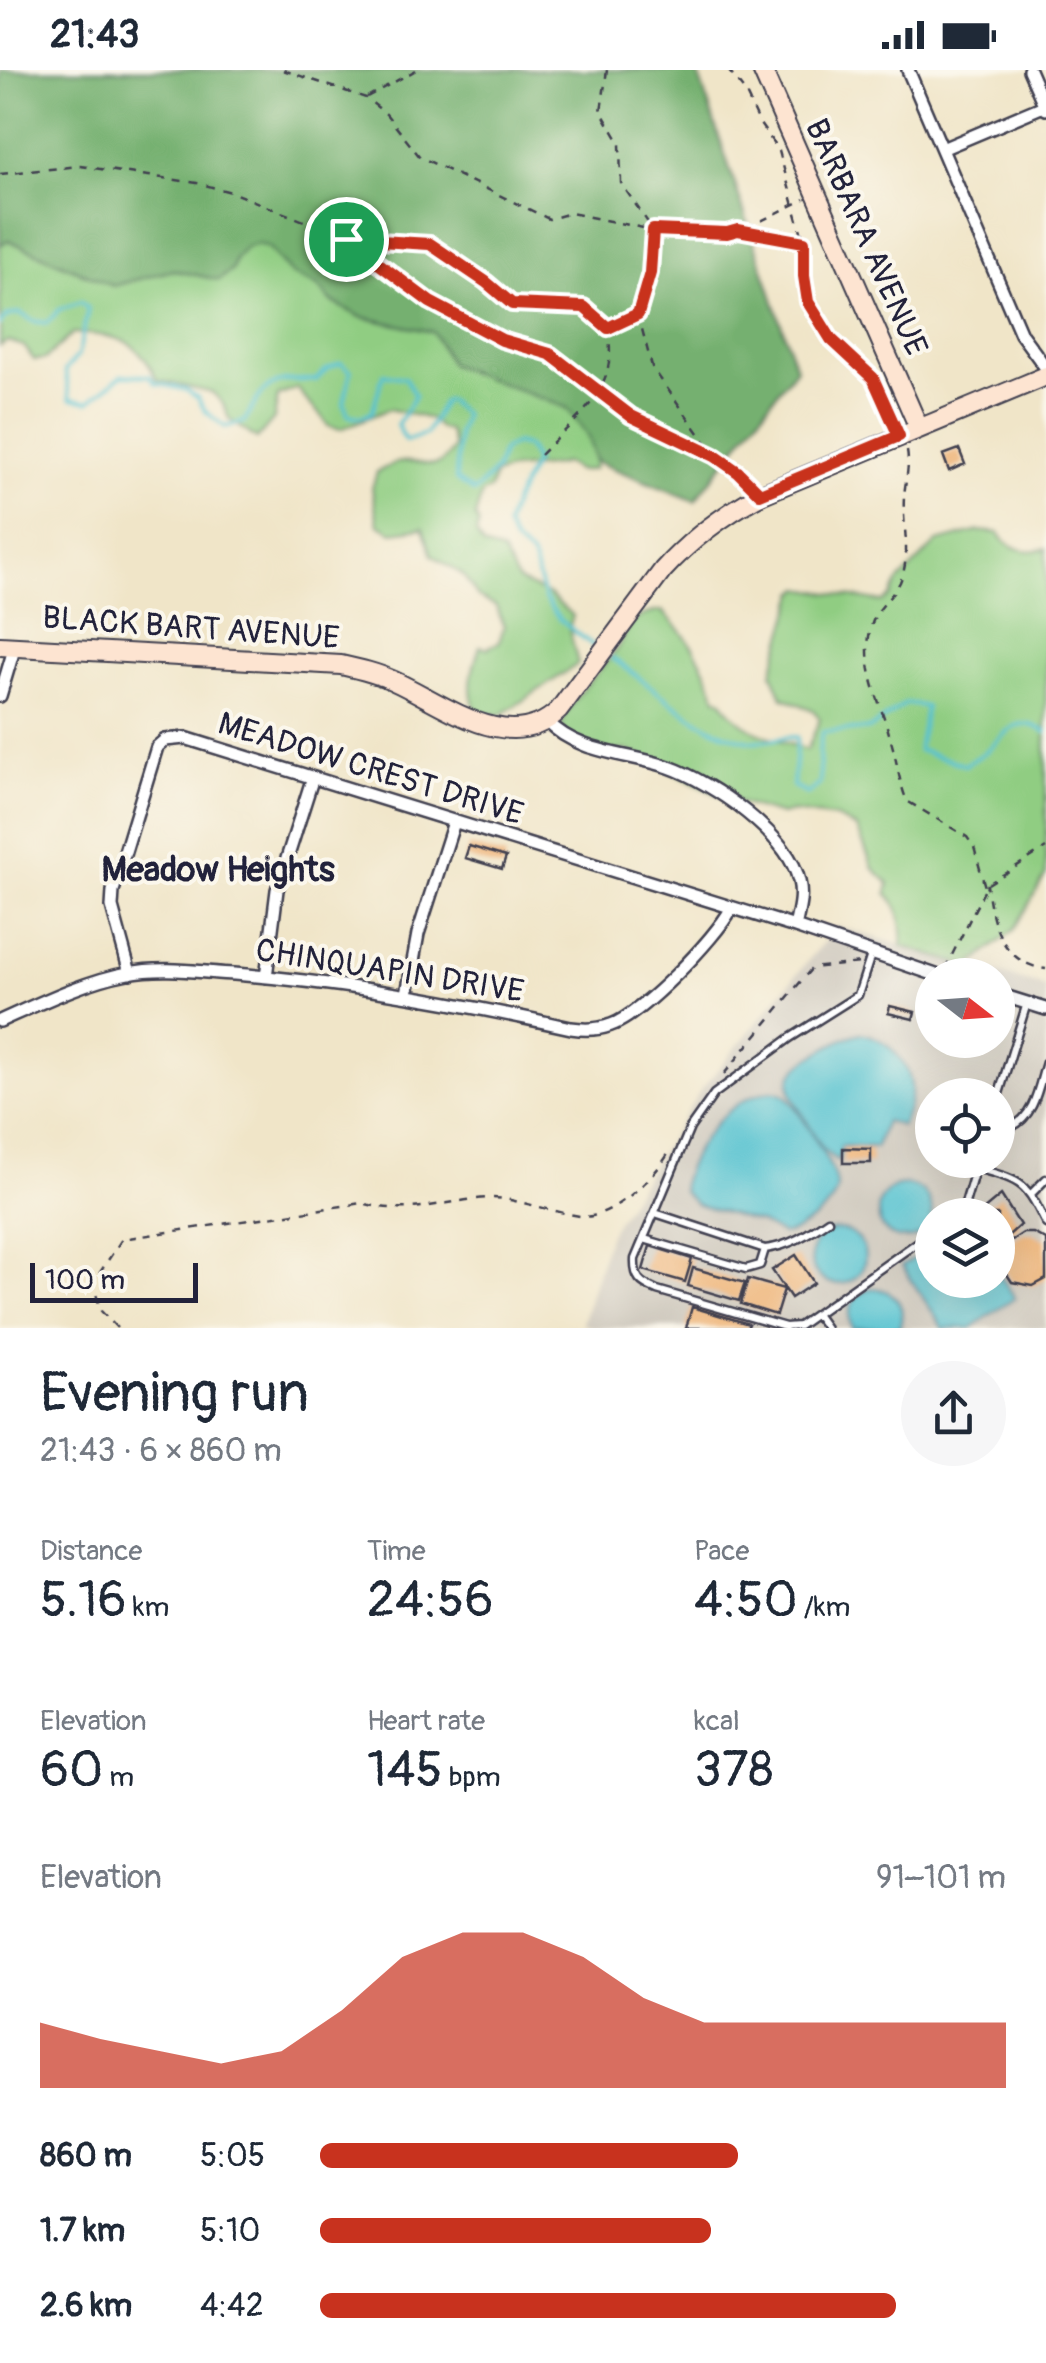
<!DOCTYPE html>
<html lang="en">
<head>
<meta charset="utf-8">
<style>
	body { margin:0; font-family:Pangolin,sans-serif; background:#f6f6f7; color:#1f2937; height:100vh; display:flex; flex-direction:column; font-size:38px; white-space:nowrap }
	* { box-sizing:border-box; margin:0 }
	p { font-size:32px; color:#747a83 }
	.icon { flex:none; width:55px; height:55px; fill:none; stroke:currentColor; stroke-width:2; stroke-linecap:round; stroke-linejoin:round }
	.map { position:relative; height:1258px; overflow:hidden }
	.sheet { display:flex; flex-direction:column; background:#fff; flex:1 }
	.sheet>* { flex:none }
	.needle { width:65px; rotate:107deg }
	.buttons { position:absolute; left:915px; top:888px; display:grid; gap:20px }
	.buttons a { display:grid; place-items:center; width:100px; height:100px; border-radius:50%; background:#fff; box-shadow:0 10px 40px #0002; font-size:50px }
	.scale { position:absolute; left:30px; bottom:25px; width:168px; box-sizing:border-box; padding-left:10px; border:5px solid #22223b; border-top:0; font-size:28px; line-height:35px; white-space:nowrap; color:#22223b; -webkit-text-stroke:8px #fbf7ec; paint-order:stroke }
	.pin { position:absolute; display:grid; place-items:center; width:85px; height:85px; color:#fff; margin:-42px; border:5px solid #fff; border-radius:50%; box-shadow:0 2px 10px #0007 }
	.round { display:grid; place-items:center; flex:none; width:105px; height:105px; border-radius:52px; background:#f6f6f7 }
	.overview { display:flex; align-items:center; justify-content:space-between; height:170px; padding:0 40px }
	h1 { font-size:55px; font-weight:600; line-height:75px }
	.metrics { display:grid; grid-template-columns:repeat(3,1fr); gap:15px; height:170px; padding:10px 40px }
	.metrics div { display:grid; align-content:center }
	.metrics b { font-size:50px; font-weight:600 }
	.metrics small { font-size:28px; font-weight:400 }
	.metrics p { font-size:28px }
	.chart { height:280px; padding:20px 40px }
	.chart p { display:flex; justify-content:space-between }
	.chart svg { width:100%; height:180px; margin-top:10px; fill:#c8321e; opacity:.7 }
	ul { padding:0 40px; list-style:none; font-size:32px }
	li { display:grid; grid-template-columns:160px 120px 1fr; align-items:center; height:75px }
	li i { height:25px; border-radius:12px; background:#c8321e }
	.status { display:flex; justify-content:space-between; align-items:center; height:70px; padding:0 50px; background:#fff; direction:ltr }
	.status svg { height:28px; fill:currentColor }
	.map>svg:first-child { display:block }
	.industrial { fill:#c9c3b8; fill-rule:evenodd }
	.green { fill:#90cd82; stroke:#59785e; stroke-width:2.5 }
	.forest { fill:#74b070; stroke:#4b6956; stroke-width:2.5 }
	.water { fill:#56c2d0; stroke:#3c7286; stroke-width:2.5 }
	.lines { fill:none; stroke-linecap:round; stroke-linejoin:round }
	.stream { stroke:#56c2d0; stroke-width:4 }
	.building { fill:#edaf6f }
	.lane-casing { stroke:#413f50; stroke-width:11 }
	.street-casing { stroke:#413f50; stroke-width:16 }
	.secondary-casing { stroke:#413f50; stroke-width:22 }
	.path { stroke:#413f50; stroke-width:2.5; stroke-dasharray:8 8; stroke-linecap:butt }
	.lane { stroke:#fff; stroke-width:6 }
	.street { stroke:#fff; stroke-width:11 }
	.secondary { stroke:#fde4d1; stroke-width:18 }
	.route-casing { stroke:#fff; stroke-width:20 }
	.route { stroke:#c8321e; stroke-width:12 }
	.labels { text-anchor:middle; stroke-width:8; stroke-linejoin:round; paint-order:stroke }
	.street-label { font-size:32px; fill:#22223b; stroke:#fbf7ec }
	.neighbourhood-label { font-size:35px; font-weight:bold; fill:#22223b; stroke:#fbf7ec }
</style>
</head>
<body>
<div class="status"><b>21:43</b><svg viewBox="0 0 49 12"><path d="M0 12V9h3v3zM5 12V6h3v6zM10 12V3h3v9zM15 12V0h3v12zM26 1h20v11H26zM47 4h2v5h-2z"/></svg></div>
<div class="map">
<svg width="1046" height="1258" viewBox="0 0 1046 1258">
	<rect width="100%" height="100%" fill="#fbf7ec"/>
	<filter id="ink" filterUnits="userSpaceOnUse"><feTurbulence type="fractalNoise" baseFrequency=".01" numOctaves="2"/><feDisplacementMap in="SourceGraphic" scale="20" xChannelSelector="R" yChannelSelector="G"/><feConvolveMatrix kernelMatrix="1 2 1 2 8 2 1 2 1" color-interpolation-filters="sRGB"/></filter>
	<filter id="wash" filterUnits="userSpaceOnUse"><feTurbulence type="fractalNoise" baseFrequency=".0048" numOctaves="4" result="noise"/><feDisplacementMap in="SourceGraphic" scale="40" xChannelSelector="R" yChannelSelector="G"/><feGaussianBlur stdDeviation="2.25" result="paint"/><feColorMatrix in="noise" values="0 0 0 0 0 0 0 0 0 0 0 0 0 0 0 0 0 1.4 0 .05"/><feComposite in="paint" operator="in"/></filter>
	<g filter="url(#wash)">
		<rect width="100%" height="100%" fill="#f0e5c8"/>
		<path class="industrial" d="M837 856 1046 917V1258H595L582 1254 609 1164 700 1021ZM932 905H998V970H932ZM932 1025H998V1090H932ZM932 1145H998V1210H932Z"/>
		<path class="green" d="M8 170 113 216 173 200 219 210 232 200 236 188 246 177 258 174 268 177 291 204 318 216 331 231 361 247 433 262 451 295C485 308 534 320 564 337 581 346 597 380 594 399L579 401 564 393C536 401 519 393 494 406L490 419 482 424 475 446 479 454 476 464 483 476 502 482 518 511 548 524 573 546 569 558 578 594 501 645 477 642C466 620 472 600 480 576L487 578 499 572 504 556 496 536 478 527 463 505 432 485 423 458 393 462 378 454 372 418 377 402C384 399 394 392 401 392 426 389 437 407 454 377L449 361 439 358 431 349 389 339 341 359 328 356C320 340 306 335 298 318L278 326 274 349 257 369 229 349 223 334 213 323 157 310C138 267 118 266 73 263L45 289 34 290 24 276 8 271 0 276V175Z
			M979 461 999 463C1009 480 1028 484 1046 478V804L1015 859 969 897 902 876C903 856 901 838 887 823L889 813 873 798 857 758 836 748 793 742 781 745 730 730 626 680 597 685 581 680 561 657C571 626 598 605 616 580 622 571 626 560 633 552 640 545 652 542 662 541 689 567 705 592 716 627L722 630C740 662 774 668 807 680L820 649 813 640 782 627 772 603 796 523 801 518 882 532 890 527 897 513 937 472Z"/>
		<path class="forest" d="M0 0H697L796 298 695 431 596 392 587 365 567 338 451 295 433 262 361 247 331 231 318 216 291 204 268 177 258 174 246 177 236 188 232 200 219 210 173 200 113 216 8 170 0 175Z"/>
		<path class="water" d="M860 963C887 966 915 997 911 1026 910 1036 905 1047 902 1056L885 1051 876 1077 841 1076 839 1091C824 1085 818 1071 810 1057 788 1021 776 1007 818 983 832 974 844 967 860 963Z
			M771 1021C778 1022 781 1022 786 1026 797 1036 836 1101 837 1115 837 1137 802 1161 782 1165L760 1153 697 1135 683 1122 682 1114C693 1075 728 1027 771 1021Z
			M878 1142a27 27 0 1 1 54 0a27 27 0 1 1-54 0Z
			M811 1187a27 27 0 1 1 54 0a27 27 0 1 1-54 0Z
			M932 1176V1210H998V1202L1015 1228 971 1258H943L902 1196Z
			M870 1218C894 1218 908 1235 899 1258H852C845 1240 853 1226 870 1218Z"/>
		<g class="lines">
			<path class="stream" d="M0 254 7 246 20 243 33 251 47 253 59 240 80 232 88 239 78 286 65 300 70 329 89 332 122 305 150 306 155 313 186 320 198 328 205 341 225 357 244 352C266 313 269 309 316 310L327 299 341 293 351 301 344 333 348 345 360 347 372 343 383 304 405 308 415 326 397 355 405 371 426 364 443 332 447 330 464 345 458 364 456 410 474 422 496 400 503 380 516 373 527 377 535 391 513 434 506 456 514 472 532 487 545 529 560 550 595 577
				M612 588C657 618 695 661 751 671 765 673 782 666 797 667L793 716 807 724 820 714C821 695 816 681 823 662L869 659 907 633 926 637 918 680 965 695C972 690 981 686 988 680 1007 663 1015 643 1046 662"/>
		</g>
		<g id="blocks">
			<path class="building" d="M959 379 965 394 949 401 943 385Z
				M469 776 506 787 502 799 465 788Z
				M890 936 915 942 913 949 888 943Z
				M843 1078 871 1079V1093H843Z
				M1001 1125 1020 1155 998 1175V1145H977Z
				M1023 1163H1033L1046 1170V1209L1033 1216 1012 1212 1001 1195 1006 1174Z
				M650 1176 692 1189 685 1212 643 1200Z
				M796 1185 814 1213 791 1228 772 1200Z
				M693 1198 745 1213 739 1231 688 1216Z
				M748 1209 784 1219 776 1245 741 1234Z
				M692 1237 749 1254 747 1258H686Z"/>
		</g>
	</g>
	<g filter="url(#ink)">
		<use href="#blocks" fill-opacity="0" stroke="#413f50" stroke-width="2.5"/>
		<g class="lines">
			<defs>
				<path id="lane" d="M871 885 858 925 790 968 714 1024 690 1058 635 1189C634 1208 640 1213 657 1220L785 1257 799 1256 932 1162
					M998 1027 1027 933
					M998 1053 1011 1057C1035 1047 1039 1015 1046 992
					M976 1098C1021 1111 1025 1110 1046 1154
					M1032 1123 1046 1109
					M655 1143 765 1179C790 1176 808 1164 828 1150
					M956 1145 963 1140 978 1090
					M644 1169 746 1199 760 1195 765 1179
					M816 1244 826 1258"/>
				<path id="street" d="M908 0 1021 264 1046 298
					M1029 0 1046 39
					M942 79 1046 35
					M0 626 15 576
					M547 651C578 684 628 683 669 697 712 712 789 765 799 811 803 827 798 842 795 857
					M130 903 112 837 113 821 157 677 165 670 185 668 795 857 936 905
					M266 907 277 820 312 710
					M407 924 418 864 454 752
					M998 924 1046 939
					M0 951C40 933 85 911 128 903 163 896 199 902 234 904 348 913 460 933 571 958 585 960 598 960 611 955 641 945 716 868 731 839"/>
				<path id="secondary" d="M762 0 919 358
					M0 576 341 595C359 599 377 603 394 611 443 633 510 688 559 640L663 500C692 468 723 445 760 425L1046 306"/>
			</defs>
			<use href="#lane" class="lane-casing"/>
			<use href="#street" class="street-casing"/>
			<use href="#secondary" class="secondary-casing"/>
			<path class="path" d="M283 0 366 28 386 44 420 87 549 149 571 143 653 160 727 163 753 155 805 129
				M607 0 601 41 620 73 621 113 653 160 650 203 638 243
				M728 0 745 22 760 54 779 81 804 172V205L808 232 831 269 873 308 894 351
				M367 27 416 0
				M0 104 80 96 197 113 231 122 329 161 346 169 430 232 502 270 551 284 631 346 715 385 749 413
				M739 160 804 172
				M349 169 430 175 486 212 512 235 584 237 608 258 638 244 652 297 714 384
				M907 381C910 398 905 411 904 427 902 456 912 484 900 512 892 528 875 539 871 557 860 597 882 634 891 671 897 690 899 713 907 731L967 767 974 777 986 821 987 815C992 853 1001 893 1046 899
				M540 385C579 345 619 321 608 260
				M988 814 1046 778
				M945 899 984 821
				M724 1004 812 898 861 893
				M117 1258 101 1241 93 1213 122 1169 362 1133C410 1147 446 1129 493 1128 517 1128 576 1150 592 1146 620 1139 654 1108 668 1084"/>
			<use href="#lane" class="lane"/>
			<use href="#street" class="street"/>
			<use href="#secondary" class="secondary"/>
		</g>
	</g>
	<g class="lines" filter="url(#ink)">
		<defs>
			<path id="route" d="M653 160 727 163 738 160 804 172V206L808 232 831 269 873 308 899 366 760 424 738 402 715 386 631 346 550 284 502 270 430 232 346 169 430 174 486 212 512 234 584 237 608 258 638 244 650 203Z"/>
		</defs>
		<use href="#route" class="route-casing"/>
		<use href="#route" class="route"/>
	</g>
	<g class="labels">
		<g class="street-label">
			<text transform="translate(867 167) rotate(66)" y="11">BARBARA AVENUE</text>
			<text transform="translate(191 557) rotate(4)" y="11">BLACK BART AVENUE</text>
			<text transform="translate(371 698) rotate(17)" y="11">MEADOW CREST DRIVE</text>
			<text transform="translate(390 900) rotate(9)" y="11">CHINQUAPIN DRIVE</text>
		</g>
		<g class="neighbourhood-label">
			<text x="218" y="811">Meadow Heights</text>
		</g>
	</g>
</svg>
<div class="buttons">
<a><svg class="needle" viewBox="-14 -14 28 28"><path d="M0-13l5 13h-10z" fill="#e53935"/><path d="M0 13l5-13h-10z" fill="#747a83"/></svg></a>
<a><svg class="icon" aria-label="locate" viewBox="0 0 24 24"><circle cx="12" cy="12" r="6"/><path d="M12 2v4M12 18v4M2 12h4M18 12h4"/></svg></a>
<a><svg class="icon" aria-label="layers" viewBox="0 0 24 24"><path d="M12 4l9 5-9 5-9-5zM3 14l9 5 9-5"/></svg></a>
</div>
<div class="scale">100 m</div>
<div class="pin" style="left:346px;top:169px;background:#1e9e55"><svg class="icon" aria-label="arrive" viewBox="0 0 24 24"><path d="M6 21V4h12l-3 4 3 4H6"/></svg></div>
</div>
<section class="sheet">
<div class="overview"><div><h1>Evening run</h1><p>21:43 · 6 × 860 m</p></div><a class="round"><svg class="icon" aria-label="share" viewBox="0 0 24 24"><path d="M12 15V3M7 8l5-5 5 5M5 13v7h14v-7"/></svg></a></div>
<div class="metrics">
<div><p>Distance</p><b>5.16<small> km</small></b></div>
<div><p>Time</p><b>24:56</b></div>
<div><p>Pace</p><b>4:50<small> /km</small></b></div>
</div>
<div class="metrics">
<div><p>Elevation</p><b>60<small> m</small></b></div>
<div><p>Heart rate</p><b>145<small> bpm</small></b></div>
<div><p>kcal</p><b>378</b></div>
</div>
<div class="chart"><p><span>Elevation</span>91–101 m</p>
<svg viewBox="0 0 160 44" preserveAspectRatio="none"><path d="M0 44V28L10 32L20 35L30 38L40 35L50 25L60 12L70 6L80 6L90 12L100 22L110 28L120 28L130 28L140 28L150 28L160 28V44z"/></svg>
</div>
<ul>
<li><b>860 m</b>5:05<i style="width:61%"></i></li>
<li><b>1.7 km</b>5:10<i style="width:57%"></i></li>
<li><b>2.6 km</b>4:42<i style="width:84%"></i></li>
</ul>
</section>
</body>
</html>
